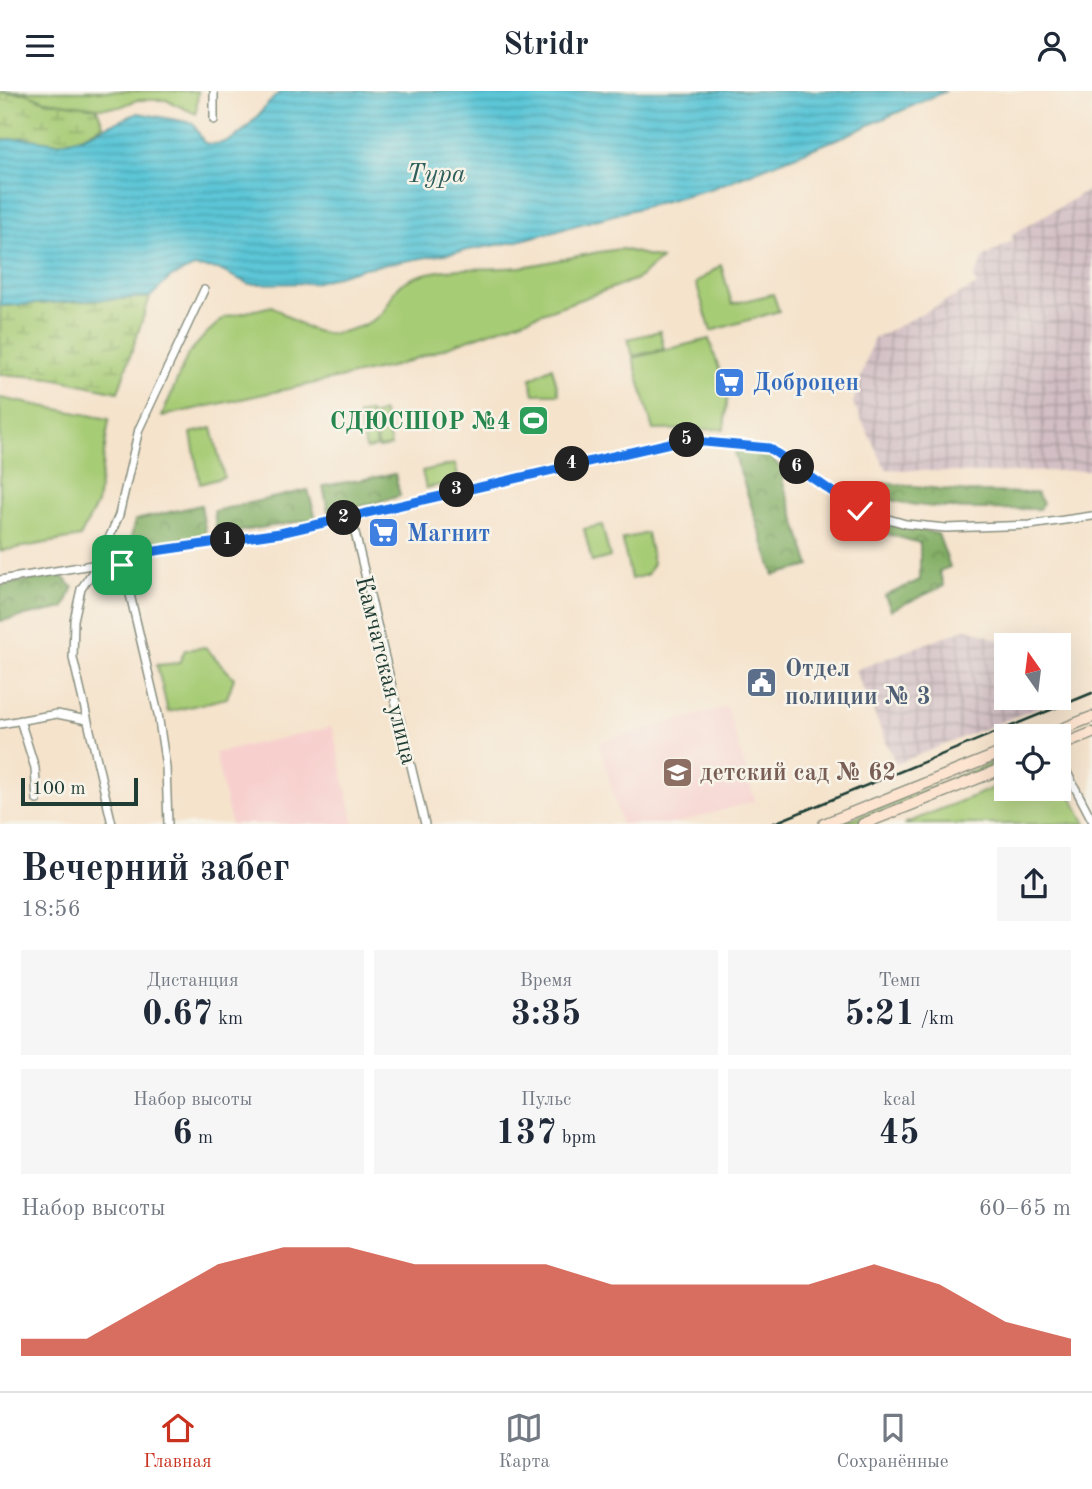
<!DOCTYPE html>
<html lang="ru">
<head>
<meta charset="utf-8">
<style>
	body { margin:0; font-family:"Old Standard TT",serif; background:#f6f6f7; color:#1f2937; height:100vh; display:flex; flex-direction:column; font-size:26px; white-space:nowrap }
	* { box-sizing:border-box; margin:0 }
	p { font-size:23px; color:#747a83 }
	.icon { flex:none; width:38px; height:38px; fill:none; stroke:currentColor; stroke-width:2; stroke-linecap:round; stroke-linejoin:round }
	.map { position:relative; height:733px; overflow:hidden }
	.details { display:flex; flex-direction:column; background:#fff; flex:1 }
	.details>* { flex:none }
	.needle { width:46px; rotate:346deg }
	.tools { position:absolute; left:994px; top:542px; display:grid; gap:14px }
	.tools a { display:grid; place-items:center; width:77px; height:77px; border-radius:0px; background:#fff; box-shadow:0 7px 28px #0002; font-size:35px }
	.scale { position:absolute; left:21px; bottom:18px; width:117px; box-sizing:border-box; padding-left:7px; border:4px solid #1f3d34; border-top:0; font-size:19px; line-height:24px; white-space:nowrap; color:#1f3d34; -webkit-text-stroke:5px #f7f3e8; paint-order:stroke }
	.pin { position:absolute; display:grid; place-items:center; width:60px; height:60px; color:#fff; margin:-30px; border-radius:14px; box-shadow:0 4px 10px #0006 }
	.km { position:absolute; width:35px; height:35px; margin:-18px; border-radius:50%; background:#222; color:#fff; font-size:19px; line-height:35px; text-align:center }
	.round { display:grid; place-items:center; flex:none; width:74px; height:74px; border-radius:0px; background:#f6f6f7 }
	.summary { display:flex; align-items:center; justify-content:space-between; height:119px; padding:0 21px }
	h1 { font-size:38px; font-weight:700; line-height:52px }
	.figures { display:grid; grid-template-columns:repeat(3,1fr); gap:10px; height:119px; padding:7px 21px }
	.figures div { display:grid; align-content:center; border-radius:0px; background:#f6f6f7; text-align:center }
	.figures b { font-size:35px; font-weight:700 }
	.figures small { font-size:19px; font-weight:400 }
	.figures p { font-size:19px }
	.chart { height:196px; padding:14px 21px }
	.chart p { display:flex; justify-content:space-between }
	.chart svg { width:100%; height:126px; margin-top:7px; fill:#c8321e; opacity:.7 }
	header { display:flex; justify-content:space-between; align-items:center; height:91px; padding:0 21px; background:#fff; font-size:32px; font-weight:700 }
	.menu { display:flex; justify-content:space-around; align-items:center; height:98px; border-top:2px solid #e0e1e3; background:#fff; font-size:19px; color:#747a83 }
	.menu a { display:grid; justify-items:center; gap:4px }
	.menu .on { color:#c8321e }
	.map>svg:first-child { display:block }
	.built { fill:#f7d0ce }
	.industrial { fill:url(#industrial-grid) }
	.green { fill:#a7cc76; stroke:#638455; stroke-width:2 }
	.forest { fill:url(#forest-crowns); stroke:#52764e; stroke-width:2 }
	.wetland { fill:url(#wetland-marsh); stroke:#638455; stroke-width:2 }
	.water { fill:url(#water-rules); stroke:#3e8286; stroke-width:2 }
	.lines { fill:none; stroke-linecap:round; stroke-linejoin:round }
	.street-casing { stroke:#8a9080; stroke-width:10 }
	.secondary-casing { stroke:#8a9080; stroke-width:13 }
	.street { stroke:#fff; stroke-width:7 }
	.secondary { stroke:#fde4d0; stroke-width:10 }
	.rail { stroke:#1f3d34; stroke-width:2.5 }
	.route-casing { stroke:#fff; stroke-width:14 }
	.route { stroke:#1a73e8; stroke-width:9 }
	.labels { text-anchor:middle; stroke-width:5; stroke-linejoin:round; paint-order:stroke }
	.shop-label { font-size:24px; font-weight:bold; fill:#366cbe; stroke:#f7f3e8; text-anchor:start }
	.leisure-label { font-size:24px; font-weight:bold; fill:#27864d; stroke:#f7f3e8; text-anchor:end }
	.service-label { font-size:24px; font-weight:bold; fill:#4e5e75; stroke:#f7f3e8; text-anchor:start }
	.street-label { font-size:24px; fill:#1f3d34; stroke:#f7f3e8 }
	.education-label { font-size:24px; font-weight:bold; fill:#785e54; stroke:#f7f3e8; text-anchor:start }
	.water-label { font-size:26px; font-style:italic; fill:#2e5f5d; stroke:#f7f3e8 }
</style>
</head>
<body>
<header><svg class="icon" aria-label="menu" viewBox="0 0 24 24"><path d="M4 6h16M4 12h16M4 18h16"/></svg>Stridr<svg class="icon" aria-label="person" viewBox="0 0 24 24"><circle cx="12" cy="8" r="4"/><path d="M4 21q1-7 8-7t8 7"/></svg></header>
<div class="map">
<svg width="1092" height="733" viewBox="0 0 1092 733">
	<defs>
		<pattern id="industrial-grid" width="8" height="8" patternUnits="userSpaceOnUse" patternTransform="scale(1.75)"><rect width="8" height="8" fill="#d2bec4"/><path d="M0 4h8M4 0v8" fill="none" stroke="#aa9ca0"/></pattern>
		<pattern id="forest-crowns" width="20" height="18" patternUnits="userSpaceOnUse" patternTransform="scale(1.75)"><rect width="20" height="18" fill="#85b067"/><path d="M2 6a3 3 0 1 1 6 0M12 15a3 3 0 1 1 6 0" fill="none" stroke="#6c9056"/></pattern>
		<pattern id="wetland-marsh" width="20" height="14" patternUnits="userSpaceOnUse" patternTransform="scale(1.75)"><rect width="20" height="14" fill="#a7cc76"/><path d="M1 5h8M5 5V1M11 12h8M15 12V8" fill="none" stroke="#87a762"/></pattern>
		<pattern id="water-rules" width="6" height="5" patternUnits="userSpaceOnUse" patternTransform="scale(1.75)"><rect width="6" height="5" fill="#5cc6d7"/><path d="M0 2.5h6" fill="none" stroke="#4ba2af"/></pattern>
	</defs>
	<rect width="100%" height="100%" fill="#f7f3e8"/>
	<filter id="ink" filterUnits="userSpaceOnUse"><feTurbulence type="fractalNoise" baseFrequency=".0143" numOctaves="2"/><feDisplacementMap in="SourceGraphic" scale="14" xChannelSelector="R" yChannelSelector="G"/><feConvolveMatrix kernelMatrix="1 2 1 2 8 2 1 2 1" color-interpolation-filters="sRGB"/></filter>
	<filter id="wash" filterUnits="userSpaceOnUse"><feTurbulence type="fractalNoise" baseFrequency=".00686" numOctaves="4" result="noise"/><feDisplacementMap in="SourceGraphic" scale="28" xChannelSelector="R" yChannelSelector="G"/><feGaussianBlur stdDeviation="1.57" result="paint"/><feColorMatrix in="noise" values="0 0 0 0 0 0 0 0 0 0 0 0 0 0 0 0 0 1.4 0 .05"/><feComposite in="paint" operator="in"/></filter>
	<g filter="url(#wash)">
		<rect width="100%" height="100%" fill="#f5e3cc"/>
		<path class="built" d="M727 616 755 710 674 733H621L599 651Z
			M332 636 354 733H231L215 662Z"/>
		<path class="industrial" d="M1092 97V379L977 382 886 378 853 312 873 248 977 194 974 187 984 166 1013 149 1011 144Z
			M968 537 1015 555H1006V607H1043L1046 613 896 673 855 579Z"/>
		<path class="green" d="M0 0H198L196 23 166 9H137L120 16 97 17 45 10 26 2Z
			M622 158 661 168 637 188 395 275 162 325 188 263 207 242 225 226 272 215C292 228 310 244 335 242 348 240 370 234 380 224 393 212 387 199 410 188 448 172 488 181 527 175 559 170 589 161 622 158Z
			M721 174 732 213 773 203 779 220 711 240 696 192Z
			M660 240 664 258 633 265 628 248Z
			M709 248 728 304 724 338 653 339 633 267Z
			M552 276 559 303H534L530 288Z
			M0 307 109 328 97 413 80 446 0 460Z
			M370 321 371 325 383 321 391 355 379 357 371 326 377 356 366 358 358 324Z
			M212 337 224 386 200 393 191 342Z
			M455 373 459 390 426 397 422 380Z
			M602 434 610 466 592 471 584 438Z
			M647 442 653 472 647 484 631 488 622 448Z
			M205 556 234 587 227 607 168 621 157 574 179 572 185 559Z
			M1006 666V671L850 733H838Z
			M1059 682 1086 733H904L1006 692V698H1059Z"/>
		<path class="forest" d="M762 358 783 379V392L810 475 774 484 734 362Z
			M395 383 400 405 329 424 323 395Z
			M884 392 969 401 1036 402 1043 412 1039 418C1007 418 902 421 880 403L878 396Z
			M308 399 316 428 217 444 214 420Z
			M201 414 206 444 129 456 135 429Z
			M872 428 938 443 950 476 939 480 944 495 891 519 885 505 920 489V452L869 438Z
			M59 483 73 496 64 517 0 530V495Z"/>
		<path class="wetland" d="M0 2H26L45 10 97 17 103 34C89 42 73 52 56 52 36 51 20 47 0 49Z
			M150 206 118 301 52 287 0 283V215Z"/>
		<path class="water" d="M281 0H946L842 46 713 97 514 151 364 177 314 192 249 193 218 178 194 176 171 186 150 206 0 215V49L24 47 58 52 81 46 138 22 193 32 204 52C240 60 257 20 281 0Z"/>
	</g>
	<g filter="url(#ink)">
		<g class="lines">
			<defs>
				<path id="street" d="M214 29V0
					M351 425 425 733
					M121 465 158 623 166 676 168 733
					M0 489 98 473 121 465 280 442 683 349 769 357 860 420 906 433 946 437 1030 434 1092 425
					M20 629 35 677 37 709
					M0 633 57 623 87 629
					M1059 666 1092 729
					M112 733 73 567 74 529 81 498 98 473 119 424 139 338 204 199"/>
				<path id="secondary" d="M1042 646 1092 626
					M1059 655 1092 642
					M824 733 1006 660
					M863 733 1006 676"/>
			</defs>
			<use href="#street" class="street-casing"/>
			<use href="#secondary" class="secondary-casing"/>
			<use href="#street" class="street"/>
			<use href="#secondary" class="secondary"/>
			<path class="rail" d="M772 733 1092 602"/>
		</g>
	</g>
	<g class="lines" filter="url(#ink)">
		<defs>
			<path id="route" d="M122 474 121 465 280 442 683 349 769 357 860 420"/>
		</defs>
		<use href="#route" class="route-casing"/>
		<use href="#route" class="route"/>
	</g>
	<defs>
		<symbol id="supermarket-square" viewBox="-11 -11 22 22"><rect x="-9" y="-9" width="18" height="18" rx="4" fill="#3f7fe0" stroke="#f7f3e8"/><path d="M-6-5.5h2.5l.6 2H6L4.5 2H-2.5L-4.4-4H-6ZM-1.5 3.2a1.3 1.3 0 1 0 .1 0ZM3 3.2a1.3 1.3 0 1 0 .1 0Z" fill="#fff"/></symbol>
		<symbol id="stadium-square" viewBox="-11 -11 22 22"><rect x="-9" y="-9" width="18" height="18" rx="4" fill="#2e9e5b" stroke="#f7f3e8"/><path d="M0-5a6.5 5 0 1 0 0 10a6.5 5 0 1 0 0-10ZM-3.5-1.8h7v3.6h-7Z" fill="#fff"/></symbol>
		<symbol id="civic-square" viewBox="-11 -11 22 22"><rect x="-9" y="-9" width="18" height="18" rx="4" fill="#5c6f8a" stroke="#f7f3e8"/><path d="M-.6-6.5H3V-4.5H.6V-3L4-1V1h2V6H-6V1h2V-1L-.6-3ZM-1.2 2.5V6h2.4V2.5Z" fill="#fff"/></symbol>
		<symbol id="school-square" viewBox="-11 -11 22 22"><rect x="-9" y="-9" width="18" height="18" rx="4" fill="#8d6e63" stroke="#f7f3e8"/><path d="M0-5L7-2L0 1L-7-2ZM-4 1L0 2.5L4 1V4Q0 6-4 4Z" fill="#fff"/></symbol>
	</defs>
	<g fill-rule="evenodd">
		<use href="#supermarket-square" x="712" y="274" width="35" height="35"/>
		<use href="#stadium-square" x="516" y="312" width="35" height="35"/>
		<use href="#supermarket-square" x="366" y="424" width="35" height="35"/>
		<use href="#civic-square" x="744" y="574" width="35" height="35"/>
		<use href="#school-square" x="660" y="664" width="35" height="35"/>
	</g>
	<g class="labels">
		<g class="shop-label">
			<text x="753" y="299">Доброцен</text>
			<text x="407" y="450">Магнит</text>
		</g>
		<g class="leisure-label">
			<text x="511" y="338">СДЮСШОР №4</text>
		</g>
		<g class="service-label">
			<text x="785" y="585">Отдел<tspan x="785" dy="28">полиции № 3</tspan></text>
		</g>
		<g class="street-label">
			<text transform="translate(387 579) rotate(76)" y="8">Камчатская улица</text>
		</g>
		<g class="education-label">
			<text x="700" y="689">детский сад № 62</text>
		</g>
		<g class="water-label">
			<text x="436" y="91">Тура</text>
		</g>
	</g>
</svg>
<div class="tools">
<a><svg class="needle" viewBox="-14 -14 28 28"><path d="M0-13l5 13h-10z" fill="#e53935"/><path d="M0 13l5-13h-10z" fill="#747a83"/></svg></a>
<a><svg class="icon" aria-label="locate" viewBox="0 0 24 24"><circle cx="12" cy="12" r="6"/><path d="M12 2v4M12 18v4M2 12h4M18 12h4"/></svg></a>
</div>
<div class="scale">100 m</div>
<div class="pin" style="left:122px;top:474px;background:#1e9e55"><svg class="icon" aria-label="arrive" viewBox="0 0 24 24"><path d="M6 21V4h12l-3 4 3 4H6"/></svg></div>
<div class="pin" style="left:860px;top:420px;background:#d93025"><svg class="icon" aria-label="check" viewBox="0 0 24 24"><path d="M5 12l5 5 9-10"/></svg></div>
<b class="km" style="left:228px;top:449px">1</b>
<b class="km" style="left:344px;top:427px">2</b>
<b class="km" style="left:457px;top:399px">3</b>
<b class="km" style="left:572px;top:373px">4</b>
<b class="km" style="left:687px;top:349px">5</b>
<b class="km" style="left:797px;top:376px">6</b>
</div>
<section class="details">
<div class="summary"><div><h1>Вечерний забег</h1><p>18:56</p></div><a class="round"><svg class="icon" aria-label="share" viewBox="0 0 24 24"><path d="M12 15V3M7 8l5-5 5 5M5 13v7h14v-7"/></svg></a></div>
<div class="figures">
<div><p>Дистанция</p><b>0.67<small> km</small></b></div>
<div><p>Время</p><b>3:35</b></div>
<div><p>Темп</p><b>5:21<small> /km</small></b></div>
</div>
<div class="figures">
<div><p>Набор высоты</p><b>6<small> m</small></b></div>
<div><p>Пульс</p><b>137<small> bpm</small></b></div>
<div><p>kcal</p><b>45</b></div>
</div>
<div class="chart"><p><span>Набор высоты</span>60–65 m</p>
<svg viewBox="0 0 160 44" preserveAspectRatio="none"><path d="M0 44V38L10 38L20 25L30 12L40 6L50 6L60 12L70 12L80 12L90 19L100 19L110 19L120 19L130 12L140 19L150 32L160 38V44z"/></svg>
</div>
</section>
<nav class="menu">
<a class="on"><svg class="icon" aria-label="home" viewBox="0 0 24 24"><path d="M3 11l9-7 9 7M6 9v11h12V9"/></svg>Главная</a>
<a><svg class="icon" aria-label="map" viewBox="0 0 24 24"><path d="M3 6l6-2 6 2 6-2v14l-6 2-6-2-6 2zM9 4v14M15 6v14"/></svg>Карта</a>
<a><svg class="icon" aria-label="saved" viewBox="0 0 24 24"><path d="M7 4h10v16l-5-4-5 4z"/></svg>Сохранённые</a>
</nav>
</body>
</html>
